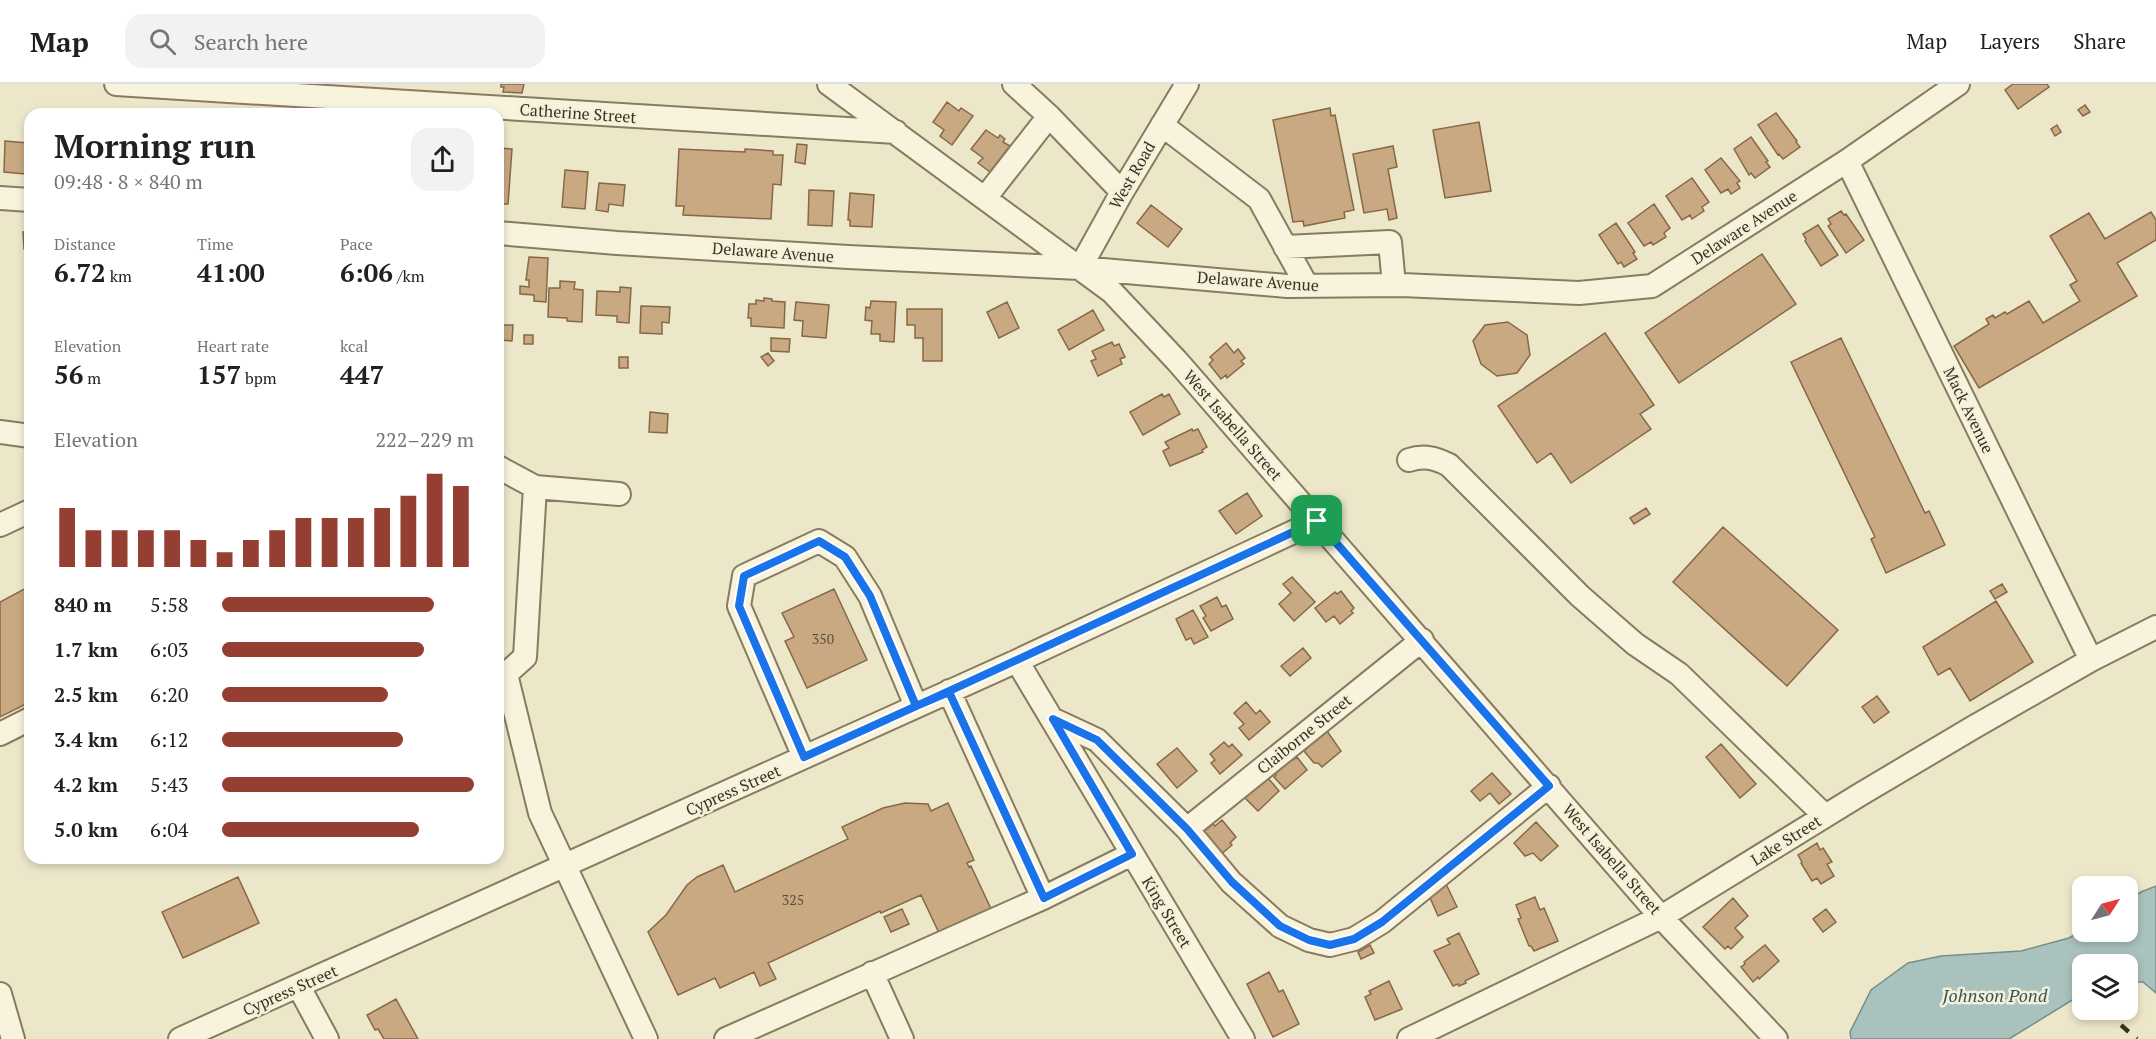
<!DOCTYPE html>
<html lang="en">
<head>
<meta charset="utf-8">
<style>
	body { margin:0; font-family:"PT Serif",serif; background:#f2f2f2; color:#202124; height:100vh; display:flex; flex-direction:column; font-size:22px; white-space:nowrap }
	* { box-sizing:border-box; margin:0 }
	p { font-size:20px; color:#757577 }
	.icon { flex:none; width:33px; height:33px; fill:none; stroke:currentColor; stroke-width:2; stroke-linecap:round; stroke-linejoin:round }
	.map { position:relative; flex:1; overflow:hidden }
	.sheet { position:absolute; left:24px; top:24px; width:480px; height:756px; display:flex; flex-direction:column; background:#fff; border-radius:18px; box-shadow:0 3px 9px #0003 }
	.sheet>* { flex:none }
	.needle { width:39px; rotate:54deg }
	.buttons { position:absolute; left:2072px; top:792px; display:grid; gap:12px }
	.buttons a { display:grid; place-items:center; width:66px; height:66px; border-radius:12px; background:#fff; box-shadow:0 3px 9px #0003; font-size:30px }
	.pin { position:absolute; display:grid; place-items:center; width:51px; height:51px; color:#fff; margin:-26px; border-radius:12px; box-shadow:0 3px 9px #0006 }
	.round { display:grid; place-items:center; flex:none; width:63px; height:63px; border-radius:18px; background:#f2f2f2 }
	.summary { display:flex; align-items:center; justify-content:space-between; height:102px; padding:0 30px }
	h1 { font-size:33px; font-weight:700; line-height:45px }
	.figures { display:grid; grid-template-columns:repeat(3,1fr); gap:9px; height:102px; padding:6px 30px }
	.figures div { display:grid; align-content:center }
	.figures b { font-size:26px; font-weight:700 }
	.figures small { font-size:16px; font-weight:400 }
	.figures p { font-size:16px }
	.chart { height:168px; padding:12px 30px }
	.chart p { display:flex; justify-content:space-between }
	.chart svg { width:100%; height:108px; margin-top:6px; stroke:#953e32; stroke-width:6 }
	ul { padding:0 30px; list-style:none; font-size:20px }
	li { display:grid; grid-template-columns:96px 72px 1fr; align-items:center; height:45px }
	li i { height:15px; border-radius:8px; background:#953e32 }
	header { display:flex; align-items:center; gap:36px; box-sizing:border-box; height:84px; padding:0 30px; background:#fff; border-bottom:2px solid #e0e0e0 }
	header strong { font-size:28px }
	nav { display:flex; gap:33px; margin-inline-start:auto; font-size:21px }
	.search { width:420px; height:54px; background:#f2f2f2; display:flex; align-items:center; gap:15px; box-sizing:border-box; padding:0 21px; border-radius:18px; color:#757577; font-size:22px }
	.map>svg:first-child { display:block }
	.water { fill:#aac2be; stroke:#71908c; stroke-width:1.5 }
	.building { fill:#c9a982; stroke:#876846; stroke-width:1.5 }
	.lines { fill:none; stroke-linecap:round; stroke-linejoin:round }
	.minor-casing { stroke:#897b5f; stroke-width:26 }
	.minor { stroke:#f8f3dd; stroke-width:22 }
	.rail { stroke:#3a3122; stroke-width:4.5; stroke-dasharray:10 10; stroke-linecap:butt }
	.route-casing { stroke:#fff; stroke-width:12 }
	.route { stroke:#1a73e8; stroke-width:8 }
	.labels { text-anchor:middle; stroke-width:5; stroke-linejoin:round; paint-order:stroke }
	.number-label { font-size:14px; fill:#5e4f3a }
	.street-label { font-size:16px; fill:#3a3122; stroke:#f5f0d9 }
	.water-label { font-size:18px; font-style:italic; fill:#325659; stroke:#f5f0d9 }
</style>
</head>
<body>
<header>
<strong>Map</strong>
<div class="search"><svg class="icon" aria-label="search" viewBox="0 0 24 24"><circle cx="10" cy="10" r="6"/><path d="M15 15l6 6"/></svg>Search here</div>
<nav><a>Map</a><a>Layers</a><a>Share</a></nav>
</header>
<div class="map">
<svg width="2156" height="955" viewBox="0 0 2156 955">
	<rect width="100%" height="100%" fill="#ede7ca"/>
	<path class="water" d="M2156 802V909L2143 898H2127V880H2082V910L2009 955H1851L1850 948 1871 906 1908 879 1941 872 2021 867 2069 854 2082 846V848H2127V817L2141 808Z"/>
	<path class="building" d="M501 0H524L522 9 503 8 504 3H501Z
		M2013 0H2047L2049 3 2018 25 2005 6Z
		M947 18 959 27 961 24 973 32 952 61 940 52 944 46 933 38Z
		M2085 21 2090 28 2083 32 2078 26Z
		M1330 24 1331 32 1335 31 1354 126 1344 128 1345 134 1304 142 1303 137 1293 138 1273 36Z
		M1776 29 1797 57 1796 58 1800 63 1783 75 1779 70 1778 71 1758 41Z
		M1479 38 1491 107 1445 114 1433 46Z
		M2057 41 2061 48 2055 52 2051 45Z
		M986 46 998 54 1000 51 1005 55 1003 58 1010 62 990 88 978 79 983 74 971 65Z
		M1751 53 1768 77 1766 78 1770 83 1755 94 1751 89 1749 91 1734 65Z
		M5 57 28 59 25 90 4 88Z
		M797 60 807 61 805 80 795 78Z
		M1393 62 1397 83 1388 85 1397 134 1389 136 1387 125 1364 129 1353 70Z
		M498 64 512 65 508 120H498Z
		M679 65 745 68V65L773 67V71H783L781 101 773 100 771 135 683 131 684 122H676Z
		M1721 74 1740 97 1737 99 1740 104 1731 110 1728 105 1721 109 1705 86Z
		M565 86 588 88 585 125 562 123Z
		M1692 94 1709 118 1702 123 1704 127 1692 135 1690 131 1682 136 1666 112Z
		M599 99 625 101 623 122 609 120 608 128 596 126Z
		M809 106 834 107 832 142 808 141Z
		M850 109 874 111 872 143 850 142V136H848Z
		M1654 120 1670 144 1664 149 1666 153 1653 161 1651 158 1644 162 1628 139Z
		M1151 121 1182 145 1168 163 1137 139Z
		M1841 127 1844 131 1846 130 1864 156 1846 169 1828 142 1831 140 1828 135Z
		M2151 128 2156 136V156L2117 179 2137 212 1979 304 1954 262 1989 240 1986 235 1993 231 1995 234 2005 228 2007 230 2029 217 2043 239 2080 217 2070 201 2077 197 2050 152 2089 129 2105 155Z
		M1616 139 1635 168 1633 169 1637 175 1624 183 1621 178 1618 180 1599 151Z
		M1818 141 1838 171 1821 182 1805 157 1806 155 1803 150Z
		M23 148H30V180V165H24Z
		M1762 170 1796 220 1679 299 1645 249Z
		M529 173 548 174 546 218 534 217V211L520 210V202L529 203V196H526Z
		M498 178H501L499 206H498Z
		M560 197 575 198 574 205 583 206 582 238 567 237V234L548 233 549 204H560Z
		M620 203 631 204 629 239 617 238V232L596 231 597 207 620 208Z
		M764 214 772 215V217L785 218 784 244 751 242V234H748L749 220H756V216L764 217Z
		M871 217 896 218 894 258 880 257V250H871L872 237 865 236 866 223 870 224Z
		M796 218 829 221 826 254 802 252 803 237 794 236Z
		M1007 218 1019 244 999 254 987 228Z
		M641 222 670 223 669 239 662 238V250L640 249Z
		M907 225H942V277H923V254H915V241H907Z
		M1093 226 1104 246 1069 266 1058 246Z
		M1508 238 1527 251 1530 271 1517 289 1497 292 1481 280 1473 257 1485 241Z
		M500 241H513L512 257 500 256Z
		M1605 249 1654 321 1640 330 1651 345 1571 399 1551 369 1537 379 1498 322Z
		M524 251H533V260H524Z
		M771 254 790 255 789 268 771 267Z
		M1841 254 1925 429 1929 427 1945 461 1886 489 1871 455 1875 453 1791 278Z
		M1112 258 1114 262 1119 260 1125 273 1120 275 1122 280 1098 292 1091 277 1096 275 1092 267Z
		M1226 259 1234 269 1238 265 1245 274 1241 277 1244 280 1227 294 1226 291 1221 295 1209 280 1213 276 1210 273Z
		M768 269 774 277 768 282 761 273Z
		M619 273H628V284H619Z
		M1162 310 1164 313 1169 310 1180 330 1143 351 1130 328Z
		M650 328 668 330 667 349 649 348Z
		M1192 345 1193 347 1198 345 1207 363 1202 366 1203 368 1170 382 1163 367 1169 364 1165 358Z
		M1247 409 1262 432 1236 450 1219 427Z
		M1646 424 1650 430 1634 440 1630 434Z
		M1723 443 1838 546 1787 602 1673 498Z
		M1292 493 1315 518 1294 537 1279 520 1291 509 1283 500Z
		M2002 500 2007 508 1995 515 1990 507Z
		M30 502V618L0 633V518Z
		M834 505 867 576 807 604 785 557 794 553 782 529Z
		M1341 507 1354 524 1351 527 1353 529 1340 540 1334 532 1326 538 1315 524 1335 508 1337 510Z
		M1217 513 1222 523 1226 521 1233 535 1211 547 1203 534 1206 532 1200 522Z
		M1996 517 2033 578 1970 617 1950 584 1938 591 1923 563Z
		M1193 526 1208 553 1194 560 1191 554 1186 556 1176 535Z
		M1303 564 1311 574 1290 592 1281 582Z
		M1877 612 1889 628 1874 639 1862 623Z
		M1246 618 1256 630 1260 626 1270 638 1249 656 1239 644 1244 640 1234 629Z
		M1322 646 1324 649 1327 647 1341 667 1322 683 1318 679H1314L1304 667 1307 664 1304 661Z
		M1224 658 1229 663 1232 660 1242 671 1220 690 1211 679 1215 676 1210 670Z
		M1721 660 1756 700 1740 714 1706 673Z
		M1177 664 1197 687 1177 704 1157 680Z
		M1290 672 1293 676 1297 673 1307 686 1285 705 1274 693 1276 691 1273 688Z
		M1492 689 1511 710 1499 720 1490 709 1480 717 1471 707Z
		M1263 694 1265 697 1268 694 1279 707 1258 727 1245 714 1248 711 1246 709Z
		M905 719 928 720 931 727 948 719 974 776 967 779 969 783 971 782 992 827 940 851 921 811 881 829 880 827 768 879 776 895 760 902 754 888 720 904 715 894 678 911 648 848 666 831 687 801 697 793 723 781 735 808 848 755 842 743 883 724Z
		M1222 736 1236 753 1230 759 1232 761 1219 772 1200 750 1213 740 1215 742Z
		M1536 738 1558 762 1541 777 1533 769 1525 772 1514 759Z
		M1817 759 1820 766 1823 764 1832 778 1827 780 1834 792 1821 800 1817 794 1812 797 1801 779 1802 778 1798 771Z
		M238 793 259 839 183 874 162 828Z
		M1446 800 1457 823 1438 832 1428 809Z
		M1535 813 1540 826 1544 824 1558 857 1534 867 1531 862H1529L1518 835 1521 834 1516 821Z
		M1733 814 1748 832 1735 844 1743 853 1731 865 1728 862 1725 865 1703 843Z
		M902 825 909 840 891 848 884 833Z
		M1826 825 1836 838 1823 848 1813 835Z
		M1459 849 1479 890 1465 897 1466 899 1459 902 1458 900 1453 902 1434 867 1450 860 1447 855Z
		M1370 861 1374 869 1361 875 1358 868Z
		M1765 861 1779 877 1759 895 1758 893 1753 898 1741 883 1745 880 1744 878Z
		M1269 888 1279 908 1283 906 1299 940 1273 953 1247 900Z
		M1389 897 1402 925 1375 936 1365 913 1371 910 1369 907Z
		M396 915 418 955H384L378 945 375 946 367 931Z"/>
	<g class="lines">
		<defs>
			<path id="minor" d="M116 0 896 48
				M829 0 1112 208 1177 277 1661 833 1776 955
				M1014 0 1049 32 1122 108
				M1162 41 1259 115 1307 202
				M1847 77 2091 576
				M0 114 30 116
				M985 114 1049 32
				M498 149 617 159 848 173 1080 184 1287 202 1402 201 1579 209 1652 202 1847 77 1958 0
				M1285 163 1390 158 1394 201
				M1080 184 1122 108 1187 0
				M0 348 30 352
				M1409 376C1424 371 1435 374 1449 381L1580 512 1635 560 1679 590 1825 732
				M498 383 535 403 619 410
				M0 441 30 427
				M1017 577 1243 955
				M498 590H506L540 729 646 955
				M506 590 525 573 535 403
				M1052 635 1097 656 1187 745 1231 798 1280 842 1309 856 1330 861 1354 855 1382 838 1549 702
				M0 650 30 635
				M804 673 739 522 744 492 819 457 845 473 870 512 916 622
				M1187 745 1422 556
				M1043 814 1132 770
				M872 889 902 955
				M299 903 327 955
				M0 910 13 955
				M180 955 1017 577 1317 437
				M726 955 1043 814 949 607
				M1409 955 1661 833 1861 710 1974 643 2091 576 2156 543"/>
		</defs>
		<use href="#minor" class="minor-casing"/>
		<use href="#minor" class="minor"/>
		<path class="rail" d="M2106 928 2137 955"/>
	</g>
	<g class="lines">
		<defs>
			<path id="route" d="M1317 437C1146 516 976 596 804 673L739 522 744 492 819 457 845 473 870 512 916 622 949 608 1044 814 1132 770 1053 635 1097 656 1187 745 1232 798 1280 842 1309 856 1330 861 1354 855 1382 838 1549 702 1317 437"/>
		</defs>
		<use href="#route" class="route-casing"/>
		<use href="#route" class="route"/>
	</g>
	<g class="labels">
		<g class="number-label">
			<text x="823" y="560">350</text>
			<text x="793" y="821">325</text>
		</g>
		<g class="street-label">
			<text transform="translate(578 29) rotate(4)" y="6">Catherine Street</text>
			<text transform="translate(1132 91) rotate(-60)" y="6">West Road</text>
			<text transform="translate(1744 143) rotate(-33)" y="6">Delaware Avenue</text>
			<text transform="translate(773 168) rotate(4)" y="6">Delaware Avenue</text>
			<text transform="translate(1258 197) rotate(4)" y="6">Delaware Avenue</text>
			<text transform="translate(1969 326) rotate(64)" y="6">Mack Avenue</text>
			<text transform="translate(1233 341) rotate(49)" y="6">West Isabella Street</text>
			<text transform="translate(1304 650) rotate(-39)" y="6">Claiborne Street</text>
			<text transform="translate(733 706) rotate(-24)" y="6">Cypress Street</text>
			<text transform="translate(1786 756) rotate(-32)" y="6">Lake Street</text>
			<text transform="translate(1612 775) rotate(49)" y="6">West Isabella Street</text>
			<text transform="translate(1167 828) rotate(59)" y="6">King Street</text>
			<text transform="translate(290 906) rotate(-24)" y="6">Cypress Street</text>
		</g>
		<g class="water-label">
			<text x="1995" y="918">Johnson Pond</text>
		</g>
	</g>
</svg>
<div class="buttons">
<a><svg class="needle" viewBox="-14 -14 28 28"><path d="M0-13l5 13h-10z" fill="#e53935"/><path d="M0 13l5-13h-10z" fill="#757577"/></svg></a>
<a><svg class="icon" aria-label="layers" viewBox="0 0 24 24"><path d="M12 4l9 5-9 5-9-5zM3 14l9 5 9-5"/></svg></a>
</div>
<div class="pin" style="left:1317px;top:437px;background:#1e9e55"><svg class="icon" aria-label="arrive" viewBox="0 0 24 24"><path d="M6 21V4h12l-3 4 3 4H6"/></svg></div>
<section class="sheet">
<div class="summary"><div><h1>Morning run</h1><p>09:48 · 8 × 840 m</p></div><a class="round"><svg class="icon" aria-label="share" viewBox="0 0 24 24"><path d="M12 15V3M7 8l5-5 5 5M5 13v7h14v-7"/></svg></a></div>
<div class="figures">
<div><p>Distance</p><b>6.72<small> km</small></b></div>
<div><p>Time</p><b>41:00</b></div>
<div><p>Pace</p><b>6:06<small> /km</small></b></div>
</div>
<div class="figures">
<div><p>Elevation</p><b>56<small> m</small></b></div>
<div><p>Heart rate</p><b>157<small> bpm</small></b></div>
<div><p>kcal</p><b>447</b></div>
</div>
<div class="chart"><p><span>Elevation</span>222–229 m</p>
<svg viewBox="0 0 160 44" preserveAspectRatio="none"><path d="M5 44V20M15 44V29M25 44V29M35 44V29M45 44V29M55 44V33M65 44V38M75 44V33M85 44V29M95 44V24M105 44V24M115 44V24M125 44V20M135 44V15M145 44V6M155 44V11"/></svg>
</div>
<ul>
<li><b>840 m</b>5:58<i style="width:84%"></i></li>
<li><b>1.7 km</b>6:03<i style="width:80%"></i></li>
<li><b>2.5 km</b>6:20<i style="width:66%"></i></li>
<li><b>3.4 km</b>6:12<i style="width:72%"></i></li>
<li><b>4.2 km</b>5:43<i style="width:100%"></i></li>
<li><b>5.0 km</b>6:04<i style="width:78%"></i></li>
</ul>
</section>
</div>
</body>
</html>
